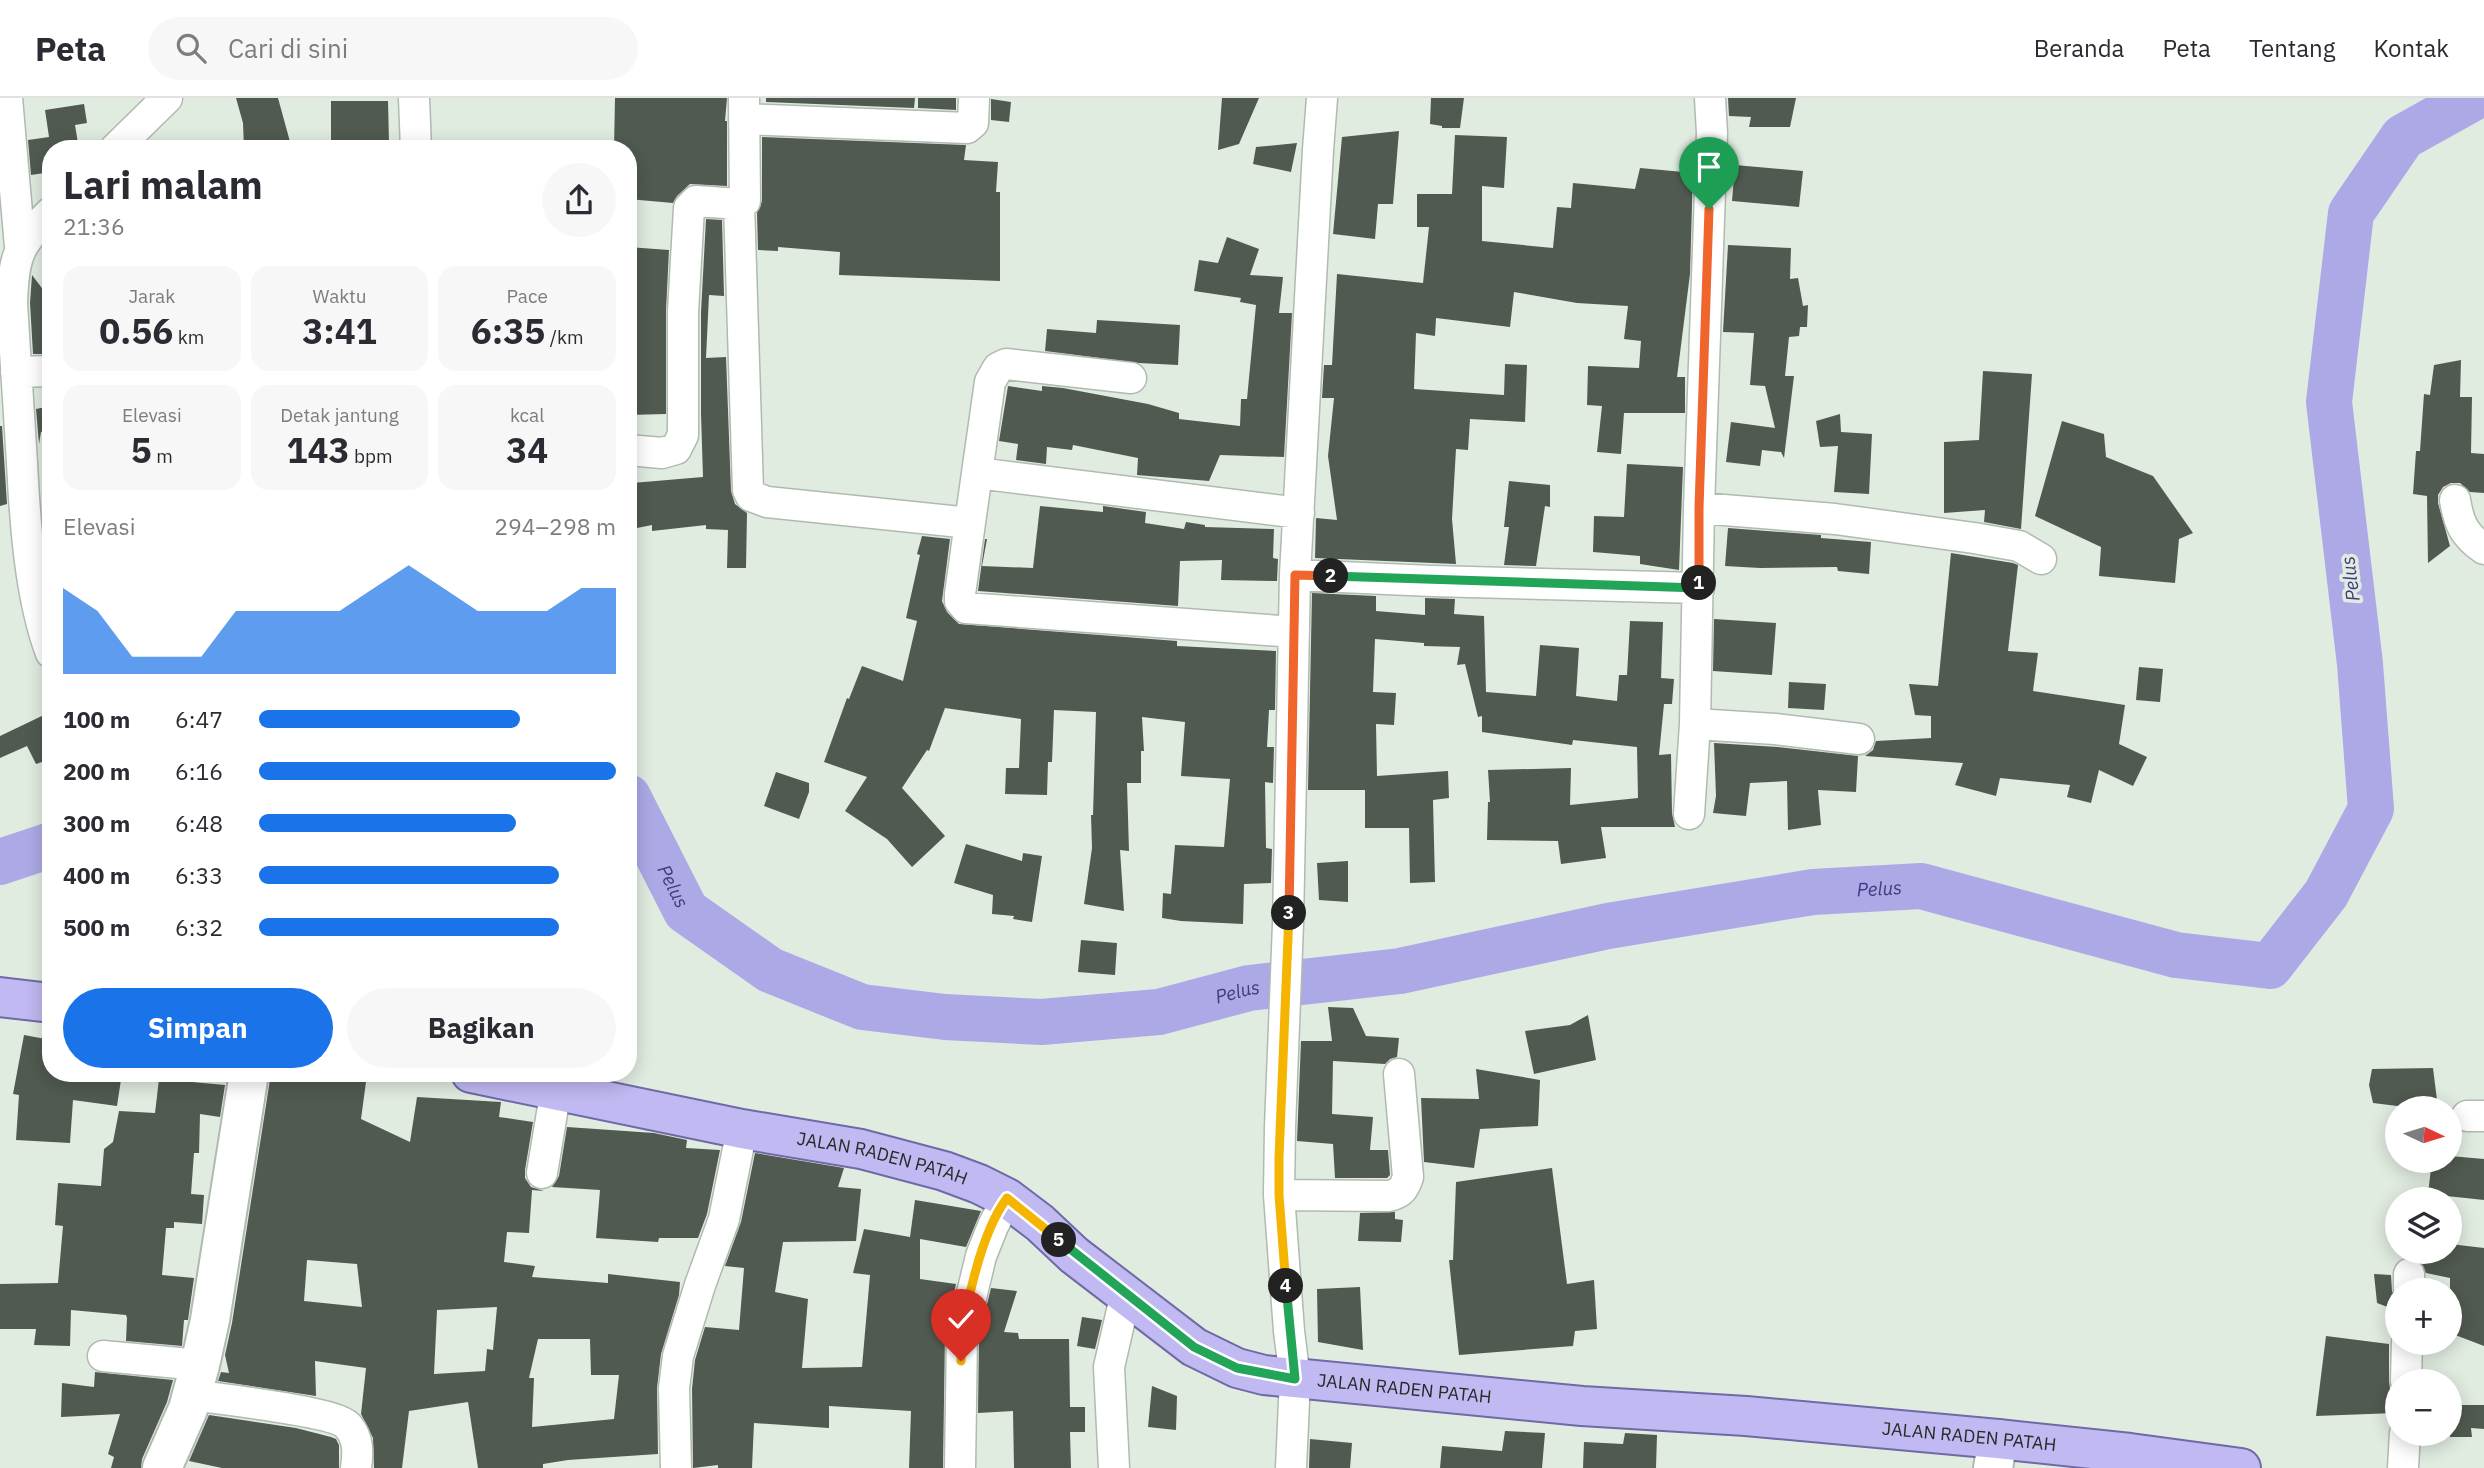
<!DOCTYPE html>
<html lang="id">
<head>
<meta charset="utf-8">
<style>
	body { margin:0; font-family:"IBM Plex Sans",sans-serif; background:#f7f7f7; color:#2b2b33; height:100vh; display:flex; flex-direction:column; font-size:26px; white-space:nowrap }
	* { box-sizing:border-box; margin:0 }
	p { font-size:23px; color:#7c7c81 }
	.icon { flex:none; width:38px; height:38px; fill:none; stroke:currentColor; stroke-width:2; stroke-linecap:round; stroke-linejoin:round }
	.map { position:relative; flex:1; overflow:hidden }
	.details { position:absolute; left:42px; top:42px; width:595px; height:942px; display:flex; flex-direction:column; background:#fff; border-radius:28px; box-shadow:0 4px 18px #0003 }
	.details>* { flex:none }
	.needle { width:46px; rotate:94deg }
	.buttons { position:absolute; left:2385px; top:998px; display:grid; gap:14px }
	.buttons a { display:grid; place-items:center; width:77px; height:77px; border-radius:50%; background:#fff; box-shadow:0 4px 18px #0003; font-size:35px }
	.pin { position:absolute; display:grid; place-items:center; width:60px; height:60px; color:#fff; margin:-72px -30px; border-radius:50% 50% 50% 0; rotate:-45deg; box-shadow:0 0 7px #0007 }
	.pin .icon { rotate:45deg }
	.km { position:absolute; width:35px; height:35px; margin:-18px; border-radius:50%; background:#222; color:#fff; font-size:19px; line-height:35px; text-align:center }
	.round { display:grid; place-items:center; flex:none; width:74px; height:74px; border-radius:37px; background:#f7f7f7 }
	.headline { display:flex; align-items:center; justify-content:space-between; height:119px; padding:0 21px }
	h1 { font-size:38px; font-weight:800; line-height:52px }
	.stats { display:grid; grid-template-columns:repeat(3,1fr); gap:10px; height:119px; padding:7px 21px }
	.stats div { display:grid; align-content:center; border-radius:18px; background:#f7f7f7; text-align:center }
	.stats b { font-size:35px; font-weight:800 }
	.stats small { font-size:19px; font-weight:400 }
	.stats p { font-size:19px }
	.chart { height:196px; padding:14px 21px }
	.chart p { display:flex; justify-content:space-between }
	.chart svg { width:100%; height:126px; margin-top:7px; fill:#1a73e8; opacity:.7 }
	.primary-button { display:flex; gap:14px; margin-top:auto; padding:14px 21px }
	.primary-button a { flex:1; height:80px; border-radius:42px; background:#1a73e8; color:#fff; font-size:28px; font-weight:800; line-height:80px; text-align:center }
	.primary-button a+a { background:#f7f7f7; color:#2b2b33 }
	ul { padding:0 21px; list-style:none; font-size:23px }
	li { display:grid; grid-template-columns:112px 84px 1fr; align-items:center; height:52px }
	li i { height:18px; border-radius:9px; background:#1a73e8 }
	header { display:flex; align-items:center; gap:42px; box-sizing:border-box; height:98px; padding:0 35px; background:#fff; border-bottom:2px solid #e1e1e2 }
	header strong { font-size:33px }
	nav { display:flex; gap:38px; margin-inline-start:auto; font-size:24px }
	.search { width:490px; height:63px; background:#f7f7f7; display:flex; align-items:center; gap:18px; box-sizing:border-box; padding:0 24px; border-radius:38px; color:#7c7c81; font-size:26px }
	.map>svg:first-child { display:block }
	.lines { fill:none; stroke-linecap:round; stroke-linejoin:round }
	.river { stroke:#ada9e6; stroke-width:46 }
	.building { fill:#515a51; fill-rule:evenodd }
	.street-casing { stroke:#b0bab0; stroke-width:33 }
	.secondary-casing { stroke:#b0bab0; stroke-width:42 }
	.primary-casing { stroke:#6f69a6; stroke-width:42 }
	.street { stroke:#fff; stroke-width:30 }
	.secondary { stroke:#fff; stroke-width:38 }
	.primary { stroke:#c0b9f2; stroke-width:38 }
	.split-1-casing { stroke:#fff; stroke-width:14 }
	.split-2-casing { stroke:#fff; stroke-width:14 }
	.split-3-casing { stroke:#fff; stroke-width:14 }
	.split-4-casing { stroke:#fff; stroke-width:14 }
	.split-5-casing { stroke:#fff; stroke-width:14 }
	.split-6-casing { stroke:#fff; stroke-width:14 }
	.split-1 { stroke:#f0652b; stroke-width:9 }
	.split-2 { stroke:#22a559; stroke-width:9 }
	.split-3 { stroke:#f0652b; stroke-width:9 }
	.split-4 { stroke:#f5b400; stroke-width:9 }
	.split-5 { stroke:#22a559; stroke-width:9 }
	.split-6 { stroke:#f5b400; stroke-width:9 }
	.labels { text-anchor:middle; stroke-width:7; stroke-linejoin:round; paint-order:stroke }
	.street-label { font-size:18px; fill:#272b27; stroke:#e1ece1 }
	.water-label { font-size:19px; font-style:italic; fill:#443880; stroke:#e1ece1 }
</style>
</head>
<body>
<header>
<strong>Peta</strong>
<div class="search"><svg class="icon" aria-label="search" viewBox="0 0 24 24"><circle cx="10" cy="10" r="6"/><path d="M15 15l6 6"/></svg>Cari di sini</div>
<nav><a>Beranda</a><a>Peta</a><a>Tentang</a><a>Kontak</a></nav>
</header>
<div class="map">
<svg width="2484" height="1370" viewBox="0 0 2484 1370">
	<rect width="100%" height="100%" fill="#e1ece1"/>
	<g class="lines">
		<g class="river">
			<path id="s1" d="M628 699 686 813 770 872 862 909 945 919 1041 924 1159 914 1249 890 1400 873 1608 828 1813 794 1921 788 2176 857 2270 868 2326 796 2371 711 2360 566 2329 304 2351 115 2403 39 2473 0"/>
			<path d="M0 764 51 747"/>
		</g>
	</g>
	<path class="building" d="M236 0H278L292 51H244L243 25Z
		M615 0H727L725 23H727V88L690 86 677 98 673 105 628 101V51H614Z
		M766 0H915L914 10 766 4Z
		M918 0H956V12L918 10Z
		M1222 0H1259L1239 46 1218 52Z
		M1431 0H1464L1460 30H1442V28L1430 26Z
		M1728 0H1796L1790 29H1749L1751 19 1729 18Z
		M991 1 1011 4 1009 24 991 22Z
		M331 3H388L389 44H331Z
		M84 6 87 25 75 27 79 51 51 50V74L31 77 28 42 49 39 45 12Z
		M1399 33 1393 106H1378L1375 141 1333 136 1342 39Z
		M1455 37 1507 39 1504 90 1482 88V143L1553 150 1557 109 1571 110 1573 85 1635 91 1640 70 1683 74 1693 72 1690 176 1677 279H1685V315H1624L1621 356 1597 354 1602 308 1587 307 1588 268 1639 270 1641 243 1624 241 1628 208 1577 205 1514 194 1510 229 1436 220 1435 238 1416 235 1414 291 1504 297 1505 266 1527 267 1525 324 1470 321 1468 352 1456 351 1452 421 1456 466 1315 460 1316 420 1337 422 1328 358 1334 300H1322L1324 267H1332L1337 176 1423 185 1429 129H1417V96H1452Z
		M762 39 966 47 964 62 998 64 996 94H1000V183L839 177 840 154 778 149V153L758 152 757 115 762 103Z
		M1297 45 1291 74 1253 66 1256 49Z
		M1735 67 1803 73 1799 109 1732 103Z
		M706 121 722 122 724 197V198L709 197 706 260 726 259 731 393 735 406 747 415 746 470H727L728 432 706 431V427L652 433V427L637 430 633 412 632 385 703 379 701 316V214Z
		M1227 139 1259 151 1250 177 1283 179 1279 215H1292L1284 359 1220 357 1209 383 1137 377 1138 360 1073 347 1072 352 1047 349 1046 366 1016 362 1018 346 999 343 1008 288 1042 293V288L1063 290 1148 306 1179 315V321L1240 328 1241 301H1247L1256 207 1240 204 1241 200 1194 193 1199 162 1218 165Z
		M1728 147 1791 150 1790 181 1798 180 1803 208 1808 207 1807 229H1800L1799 238 1789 239 1785 278H1794L1784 360 1781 354 1762 352 1760 368 1726 364 1731 324 1775 330 1765 288 1750 287 1754 235 1723 234Z
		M628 149 669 152 666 213V316L628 317Z
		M32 177 51 202V256H33L30 205Z
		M1097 222 1180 227 1178 267 1139 265 1045 253 1047 231 1096 235Z
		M2461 262 2460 299H2472L2471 355 2484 356V395L2470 394 2460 385H2451L2443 389 2438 397V405L2450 448 2428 465 2427 398 2413 396 2416 353H2420L2424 296 2430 297 2434 267Z
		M1983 273 2032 276 2021 431 1984 424 1985 412 1944 415V344L1979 342Z
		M51 308V330L41 334 39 346 36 311Z
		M1840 316 1841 334 1872 336 1869 396 1834 394 1838 348 1820 349 1816 323Z
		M2062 323 2104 336 2106 359 2153 378 2193 435 2179 441 2175 485 2099 478 2101 449 2035 418Z
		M0 328H2L7 406 0 408Z
		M1627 366 1683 369 1679 472 1640 466V458L1593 454 1594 418 1624 419Z
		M1509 383 1550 387V409L1545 408 1536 468 1504 467 1509 429H1504Z
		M1040 408 1103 414V408L1146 414 1145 425 1184 431 1186 424 1205 427V429L1274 431 1273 460 1278 461 1277 483 1221 482 1222 462 1180 463 1178 508 978 493 985 441H987L982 468 1033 470Z
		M1728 430 1821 437V440L1871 444 1869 476 1838 473 1837 469 1760 470 1725 468Z
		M922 438 950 441 942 503 947 514 959 526 1177 543V548L1276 553 1275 612H1269L1267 649H1274L1273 685 1265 684 1266 750 1272 751 1271 785 1244 786 1243 826 1181 823 1162 820 1163 795 1171 796 1175 747 1224 749 1230 681 1181 678 1185 624 1142 619 1144 653H1141V685H1127L1129 753 1120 752 1124 813 1084 806 1092 750 1091 717H1093L1096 614 1054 612 1052 664H1048L1047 697 1005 696 1006 670H1019L1021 621 945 610 929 653 927 652 902 690 945 738 912 769 887 741 845 713 867 679 824 664 847 600 849 601 862 568 903 583 917 523 906 520 920 457 917 456Z
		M1951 455 2013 465 2018 467 2008 553 2038 555 2033 593 2125 607 2119 646 2147 659 2133 688 2099 672 2091 705 2067 699 2070 687 2000 680 1996 698 1955 687 1963 665 1865 658 1873 652 1876 643 1931 640V618L1915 617 1909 586 1938 588Z
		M1312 495 1376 498V513L1425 517V500L1455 501 1454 516 1484 518 1486 594 1536 598 1540 547 1579 550 1576 598 1617 603 1619 577H1627L1630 523 1663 524 1661 580 1674 581 1672 606H1664L1659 657 1671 656 1672 715 1675 729H1601L1606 760 1561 766 1558 743 1487 742 1488 704H1490L1488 672 1571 670 1570 707 1638 700 1637 649 1573 642 1572 647 1482 634V618L1478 619 1465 566 1457 567 1460 549 1424 548V545L1375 541 1373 594 1396 595 1394 627 1376 626 1377 678 1448 673 1449 700 1433 702 1435 784 1410 785 1409 730H1365V692H1308Z
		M1714 521 1776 525 1772 577 1713 573Z
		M2139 569 2163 571 2160 604 2136 602Z
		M1789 584 1826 586 1824 612 1788 610Z
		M46 616 51 629V661L36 666 27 648 0 660V638Z
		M1714 645 1778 649 1858 658 1856 694 1818 692 1821 727 1788 732 1787 683 1750 685 1746 718 1713 715 1716 698Z
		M776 674 809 685V694L799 721 764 708Z
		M966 746 1022 763 1023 755 1042 758 1032 824 1013 821 1014 818 992 816 993 797 954 785Z
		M1348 763V804L1319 802 1317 765Z
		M1081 842 1117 845 1115 877 1078 874Z
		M1328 909 1353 910 1366 938 1399 940 1397 959 1390 961 1385 966 1333 963 1332 1016 1373 1019 1370 1052H1388L1390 1077 1387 1080H1335L1333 1046 1297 1043 1301 943H1332Z
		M1588 917 1596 962 1534 976 1525 933 1570 927Z
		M24 937 51 942V975H122L117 1008 73 1002 70 1045 16 1042 19 997 13 996Z
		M2433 970 2438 1010H2414L2373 1005 2369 987 2372 971Z
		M1476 971 1540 982 1538 1028 1480 1031 1474 1070 1424 1064 1421 1000 1479 1001Z
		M271 975H332L331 981 366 984 361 1021 410 1044 417 999 501 1004 499 1019 533 1024 525 1072V1080L531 1089 544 1093 532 1092 529 1135 507 1134 504 1164 535 1168 532 1179 608 1185V1176L680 1184 679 1197 661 1256 657 1290 658 1356 568 1362 543 1366V1370H478L468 1304 409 1313 402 1370H374L373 1340 361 1316 366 1270 315 1263 316 1298 218 1283 221 1274 229 1275 225 1257 232 1225ZM307 1162 357 1166 362 1209 304 1203ZM497 1209 493 1252 487 1251 485 1273 434 1276 437 1212ZM538 1241H590L591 1277H619L614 1321 532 1329 534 1280H529Z
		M159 981 225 987 220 1019 200 1016 199 1055H194L191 1096 204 1097 202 1126 174 1124V1130H166L162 1177 194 1180 188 1222H184L182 1248 126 1243 127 1220 126 1217 71 1212 70 1248 34 1247 36 1231H0V1186L58 1185 63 1128 55 1127 58 1085 101 1088 104 1051 113 1044 119 1013 155 1015Z
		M567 1029 654 1035 687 1042 686 1050 720 1052 707 1116 698 1140H659L658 1144 596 1140 600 1092 552 1089 559 1078Z
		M755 1055 844 1070 838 1089 861 1091 856 1143 783 1144 775 1194 808 1201 802 1270 862 1269 870 1177 853 1175 864 1131 910 1139 915 1102 981 1113 966 1149 920 1141V1181L956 1186 945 1236 943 1370H909L911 1313 829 1308V1330L754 1325 752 1370H718V1367L693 1370 692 1291 695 1262 705 1229 739 1232 744 1170 725 1168 741 1124Z
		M2450 1058 2484 1061V1102L2428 1096 2432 1062H2450Z
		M1552 1070 1567 1186 1594 1182 1597 1231 1575 1233 1573 1248 1459 1257 1449 1162H1453L1456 1084Z
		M1395 1114V1121L1403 1122 1401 1144 1358 1143 1360 1115Z
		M2450 1146 2484 1150V1248L2450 1235V1180L2426 1175 2420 1163 2423 1153H2450Z
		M2374 1176 2391 1177 2392 1193 2398 1205V1213L2377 1205Z
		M1360 1189 1363 1252 1318 1244 1317 1191Z
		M991 1190 1017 1193 1004 1234 1018 1235 1019 1241H1069L1070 1309H1085V1334H1070L1071 1370H1014L1013 1313 978 1315 979 1239Z
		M1082 1219 1102 1222 1095 1251 1077 1248Z
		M2326 1238 2389 1246V1283L2390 1291 2395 1296V1315L2316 1318Z
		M95 1274 173 1282 167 1304 142 1361 141 1370H111L114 1359 108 1356 120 1316 61 1319 62 1285 94 1289Z
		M1152 1288 1177 1298 1176 1332 1148 1329Z
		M2450 1307H2484V1331L2471 1330 2472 1339H2450Z
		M209 1317 296 1330 331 1339 336 1341 339 1347V1370H222L189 1363Z
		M1505 1333 1545 1335 1542 1370H1440L1442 1348 1502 1353Z
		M1625 1335 1657 1337 1656 1370H1583L1584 1344 1623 1346Z
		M1310 1341 1352 1345 1350 1370H1309Z"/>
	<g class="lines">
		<defs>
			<path id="street" d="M7 0 20 149
				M414 0 416 51
				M744 21 967 30 973 25 974 0
				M115 51 167 0
				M739 106 748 392 751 398 767 404 970 425
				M51 114C17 148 14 158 12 205 15 258 19 312 22 365 25 424 30 500 51 555
				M16 274 51 273
				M1131 280 1006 266 998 270 990 284 977 375 1299 415
				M628 352 662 355 676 351 683 337V214L689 110 696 103 739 106 745 103 744 0
				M977 375 960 496V503L966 510 1294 534
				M2455 402C2459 426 2464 437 2484 451
				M1699 410 1835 421 1974 440 2019 448 2041 461
				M1295 477 1432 483 1699 490
				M1695 626 1775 631 1859 641
				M1689 716 1695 626 1699 410 1712 35 1710 0
				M2467 1018H2484
				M542 1075 556 991
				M1279 1097 1389 1098C1401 1095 1404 1091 1408 1079L1399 976
				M2409 1192V1176
				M103 1258 200 1267
				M2406 1283 2407 1244
				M192 1297C218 1301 334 1313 348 1328 359 1341 358 1355 356 1370
				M676 1370 674 1290 678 1258 700 1187 724 1121 742 1031
				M960 1370 962 1237 981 1158 993 1128 1007 1100
				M1114 1370 1109 1269 1126 1195
				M1291 1370 1295 1281 1289 1233 1279 1097 1280 1029 1288 826 1295 477 1318 52 1322 0
				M2403 1370 2405 1335"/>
			<path id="secondary" d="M162 1370 188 1311 200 1267 210 1222 249 975
				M1993 1370 1998 1341"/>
			<g id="primary">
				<path d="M0 899 51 905"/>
				<path id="s2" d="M471 975 742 1031 861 1051 944 1073 979 1086 1007 1100 1040 1125 1074 1157 1194 1249 1237 1270 1264 1277 1582 1308 1746 1318 1998 1341 2130 1355 2241 1370"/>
			</g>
		</defs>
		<use href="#street" class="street-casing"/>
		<use href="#secondary" class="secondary-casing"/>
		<use href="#primary" class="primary-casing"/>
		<use href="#street" class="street"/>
		<use href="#secondary" class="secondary"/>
		<use href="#primary" class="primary"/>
	</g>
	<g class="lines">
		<defs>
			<path id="split-1" d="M1699 485V410L1709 111"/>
			<path id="split-2" d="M1331 478 1699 490V485"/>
			<path id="split-3" d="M1289 815 1295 477 1331 478"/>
			<path id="split-4" d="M1286 1188 1279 1097V1060L1289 815"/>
			<path id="split-5" d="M1059 1142 1194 1249 1237 1270 1295 1281 1286 1188"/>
			<path id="split-6" d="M961 1263C962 1218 980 1136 1007 1100L1059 1142"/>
		</defs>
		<use href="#split-1" class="split-1-casing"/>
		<use href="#split-2" class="split-2-casing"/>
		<use href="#split-3" class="split-3-casing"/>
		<use href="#split-4" class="split-4-casing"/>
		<use href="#split-5" class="split-5-casing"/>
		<use href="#split-6" class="split-6-casing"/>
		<use href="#split-1" class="split-1"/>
		<use href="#split-2" class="split-2"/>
		<use href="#split-3" class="split-3"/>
		<use href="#split-4" class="split-4"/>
		<use href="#split-5" class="split-5"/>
		<use href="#split-6" class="split-6"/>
	</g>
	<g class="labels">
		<g class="street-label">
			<text dy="6" stroke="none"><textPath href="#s2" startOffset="420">JALAN RADEN PATAH</textPath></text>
			<text dy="6" stroke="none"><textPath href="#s2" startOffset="1008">JALAN RADEN PATAH</textPath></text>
			<text dy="6" stroke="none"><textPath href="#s2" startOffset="1575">JALAN RADEN PATAH</textPath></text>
		</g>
		<g class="water-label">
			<text transform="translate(2350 481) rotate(-97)" y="7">Pelus</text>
			<text dy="7" stroke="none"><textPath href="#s1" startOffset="100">Pelus</textPath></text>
			<text dy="7" stroke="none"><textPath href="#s1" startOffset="1360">Pelus</textPath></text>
			<text dy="7" stroke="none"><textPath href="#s1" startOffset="709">Pelus</textPath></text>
		</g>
	</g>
</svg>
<div class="buttons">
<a><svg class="needle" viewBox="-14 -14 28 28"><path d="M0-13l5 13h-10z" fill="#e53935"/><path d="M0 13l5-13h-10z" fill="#7c7c81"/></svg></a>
<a><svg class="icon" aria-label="layers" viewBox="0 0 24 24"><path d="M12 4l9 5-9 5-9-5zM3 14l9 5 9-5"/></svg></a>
<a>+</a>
<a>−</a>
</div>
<div class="pin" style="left:1709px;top:111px;background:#1e9e55"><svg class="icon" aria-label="arrive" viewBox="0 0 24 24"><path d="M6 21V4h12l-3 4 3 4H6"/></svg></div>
<div class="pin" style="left:961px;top:1263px;background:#d93025"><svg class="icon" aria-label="check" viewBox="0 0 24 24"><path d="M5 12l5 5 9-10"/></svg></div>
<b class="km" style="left:1699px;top:485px">1</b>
<b class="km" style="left:1331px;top:478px">2</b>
<b class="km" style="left:1289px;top:815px">3</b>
<b class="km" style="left:1286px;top:1188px">4</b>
<b class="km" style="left:1059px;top:1142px">5</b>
<section class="details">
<div class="headline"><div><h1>Lari malam</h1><p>21:36</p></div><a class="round"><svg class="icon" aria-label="share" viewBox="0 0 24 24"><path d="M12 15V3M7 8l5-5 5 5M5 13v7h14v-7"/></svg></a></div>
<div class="stats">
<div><p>Jarak</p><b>0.56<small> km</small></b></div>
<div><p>Waktu</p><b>3:41</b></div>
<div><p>Pace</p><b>6:35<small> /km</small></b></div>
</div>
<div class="stats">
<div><p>Elevasi</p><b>5<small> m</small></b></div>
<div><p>Detak jantung</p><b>143<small> bpm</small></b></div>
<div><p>kcal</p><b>34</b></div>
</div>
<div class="chart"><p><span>Elevasi</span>294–298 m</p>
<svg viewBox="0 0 160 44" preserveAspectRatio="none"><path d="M0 44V14L10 22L20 38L30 38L40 38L50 22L60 22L70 22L80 22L90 14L100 6L110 14L120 22L130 22L140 22L150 14L160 14V44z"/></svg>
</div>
<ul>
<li><b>100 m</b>6:47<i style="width:73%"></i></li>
<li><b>200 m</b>6:16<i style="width:100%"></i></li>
<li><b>300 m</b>6:48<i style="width:72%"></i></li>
<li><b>400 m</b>6:33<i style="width:84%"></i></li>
<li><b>500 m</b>6:32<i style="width:84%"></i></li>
</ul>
<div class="primary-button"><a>Simpan</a><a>Bagikan</a></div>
</section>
</div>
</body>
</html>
